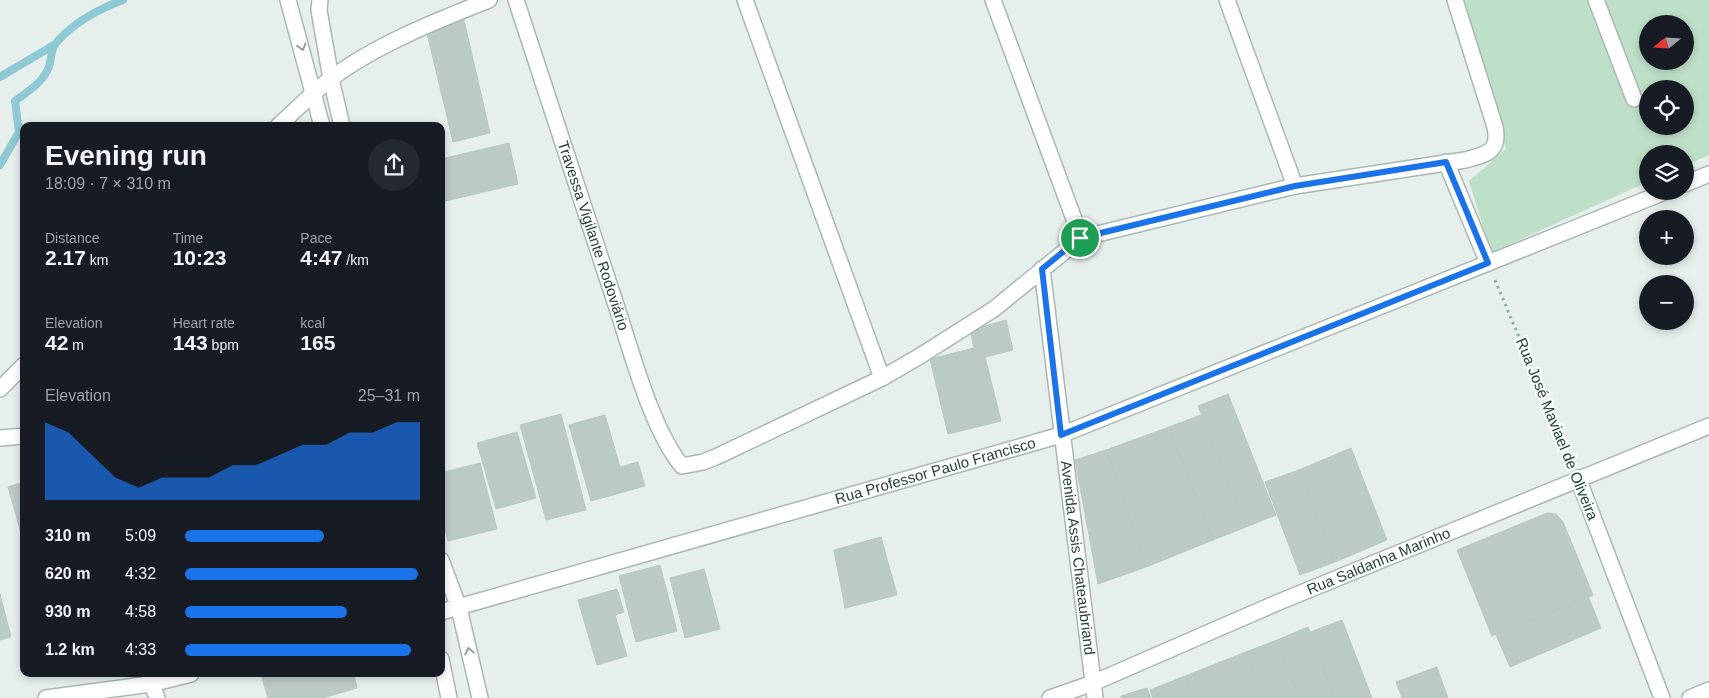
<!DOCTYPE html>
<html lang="en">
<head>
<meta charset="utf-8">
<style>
	body { margin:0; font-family:Helvetica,sans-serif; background:#242831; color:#f1f3f6; height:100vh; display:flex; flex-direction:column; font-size:19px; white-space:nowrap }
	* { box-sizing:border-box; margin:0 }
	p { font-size:16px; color:#9ea1a6 }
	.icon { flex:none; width:28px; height:28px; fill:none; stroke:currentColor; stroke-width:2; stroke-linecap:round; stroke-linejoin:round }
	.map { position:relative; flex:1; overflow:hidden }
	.side { position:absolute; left:20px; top:122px; width:425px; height:555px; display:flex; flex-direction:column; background:#171b24; border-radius:10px; box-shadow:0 2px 8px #0003 }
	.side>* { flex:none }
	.needle { width:32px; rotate:252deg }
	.controls { position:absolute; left:1639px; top:15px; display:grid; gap:10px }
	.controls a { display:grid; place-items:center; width:55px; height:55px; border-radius:50%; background:#171b24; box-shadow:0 2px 8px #0003; font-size:25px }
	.pin { position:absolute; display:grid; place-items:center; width:42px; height:42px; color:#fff; margin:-21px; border:2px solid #fff; border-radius:50%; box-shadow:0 1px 5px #0007 }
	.round { display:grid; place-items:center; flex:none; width:52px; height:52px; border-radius:26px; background:#242831 }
	.overview { display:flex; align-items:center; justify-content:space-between; height:85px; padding:0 25px }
	h1 { font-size:28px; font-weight:800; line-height:38px }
	.figures { display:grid; grid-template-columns:repeat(3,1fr); gap:8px; height:85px; padding:5px 25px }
	.figures div { display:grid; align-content:center }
	.figures b { font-size:21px; font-weight:800 }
	.figures small { font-size:14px; font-weight:400 }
	.figures p { font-size:14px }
	.chart { height:140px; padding:10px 25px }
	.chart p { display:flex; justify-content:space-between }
	.chart svg { width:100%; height:90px; margin-top:5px; fill:#1a73e8; opacity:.7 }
	ul { padding:0 25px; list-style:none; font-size:16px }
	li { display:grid; grid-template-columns:80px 60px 1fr; align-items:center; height:38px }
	li i { height:12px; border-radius:6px; background:#1a73e8 }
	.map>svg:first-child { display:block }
	.green { fill:#bfe0c8; fill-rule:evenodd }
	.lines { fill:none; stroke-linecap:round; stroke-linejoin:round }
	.stream { stroke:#8ec9d4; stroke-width:8 }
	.building { fill:#bbcac4; stroke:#b8c9c2 }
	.minor-casing { stroke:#a8b8b2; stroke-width:18 }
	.path { stroke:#86b3a5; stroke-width:3; stroke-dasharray:2.5 4; stroke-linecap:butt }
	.minor { stroke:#fff; stroke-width:15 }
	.oneway { stroke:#92a09c }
	.route-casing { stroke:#fff; stroke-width:10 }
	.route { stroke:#1a73e8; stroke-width:6 }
	.labels { text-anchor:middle; stroke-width:5; stroke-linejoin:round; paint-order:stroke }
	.street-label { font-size:15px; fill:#24423a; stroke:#f7fbf9 }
</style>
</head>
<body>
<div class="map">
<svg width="1709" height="698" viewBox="0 0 1709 698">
	<rect width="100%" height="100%" fill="#e6efeb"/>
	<path class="green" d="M1454 0H1709V155L1685 166V154H1648L1647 182 1491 253 1469 181 1506 149ZM1648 24H1685V61H1648ZM1648 89H1685V126H1648Z"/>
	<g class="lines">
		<path class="stream" d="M0 77 54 45
			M0 165 19 132 15 101C27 92 42 83 48 69 52 61 50 50 56 43 73 23 99 9 123 0"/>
	</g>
	<path class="building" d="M464 20 490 133 453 142 426 29Z
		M509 143 518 184 441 202V159Z
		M1006 320 1013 350 985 357 1001 421 948 434 930 359 974 348 970 330Z
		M1228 394 1276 515 1246 527 1198 406Z
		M561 414 586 510 546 520 520 425Z
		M605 415 620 467 638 462 645 486 591 501 569 425Z
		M1201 415 1246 527 1213 540 1169 427Z
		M1169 427 1213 540 1146 567 1106 450Z
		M517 432 536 498 496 509 477 443Z
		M1351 448 1387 540 1335 562 1299 470Z
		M1106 450 1146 567 1098 584 1075 460Z
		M480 463 497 529 448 541 441 514V473Z
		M1299 470 1335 562 1300 575 1265 482Z
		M24 482V544L8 487Z
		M1547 513 1556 514 1563 522 1593 595 1492 636 1457 550Z
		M881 537 897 595 845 608 834 550Z
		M660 565 677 631 636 642 619 576Z
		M704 569 720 629 685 638 670 578Z
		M617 589 624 612 615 615 627 656 597 665 578 600Z
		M0 594 11 637 0 640Z
		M1588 596 1601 628 1510 667 1496 635Z
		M1342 620 1372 698H1334L1310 632Z
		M1308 627 1310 632 1334 698H1299L1277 640Z
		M1277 640 1299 698H1265L1246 652Z
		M1246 652 1264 698H1193L1185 676Z
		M1437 667 1448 698H1402L1396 682Z
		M261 674H354L357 688 323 698H268Z
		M1185 676 1193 698H1153L1150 690Z
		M1147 688 1151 698H1121V696Z"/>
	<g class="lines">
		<defs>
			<g id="minor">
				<path d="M288 0 322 126"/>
				<path d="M320 0 319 10 331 79 342 126"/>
				<path id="s1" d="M516 0C549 101 582 201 615 302 631 349 651 429 682 466L703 462 718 456 882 378 920 356 994 309 1081 238 1295 186 1465 160C1486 154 1500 153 1495 127L1455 0"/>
				<path d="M745 0 882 378"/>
				<path d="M993 0 1081 238"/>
				<path d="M1227 0 1295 186"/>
				<path d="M1596 0 1634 99"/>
				<path d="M278 126C295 111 311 94 329 80 375 45 436 21 489 0"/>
				<path d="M1446 162 1488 263"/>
				<path d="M1685 184 1709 174"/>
				<path id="s2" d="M1042 269 1095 698"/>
				<path d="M0 389 24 365"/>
				<path d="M0 438 24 436"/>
				<path d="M1578 478 1662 698"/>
				<path d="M441 560 459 608 480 698"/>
				<path id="s3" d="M441 612 1061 435 1667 191"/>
				<path d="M441 659 449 698"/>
				<path d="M149 675 157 698"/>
				<path d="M46 698 151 684 191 674"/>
				<path id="s4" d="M1050 698 1093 683 1279 602 1709 426"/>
				<path d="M1690 698 1709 690"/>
			</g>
		</defs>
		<use href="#minor" class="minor-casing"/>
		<path class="path" d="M1495 280 1571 461"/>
		<use href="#minor" class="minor"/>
	</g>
	<defs><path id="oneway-chevron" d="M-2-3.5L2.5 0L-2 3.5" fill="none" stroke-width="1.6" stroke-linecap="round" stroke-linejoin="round" transform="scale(1.25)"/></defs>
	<g class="oneway">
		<use href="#oneway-chevron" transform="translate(302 47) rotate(74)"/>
		<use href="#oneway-chevron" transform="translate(469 651) rotate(-103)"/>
	</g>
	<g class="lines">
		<defs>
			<path id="route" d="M1446 162 1488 263 1061 435 1042 269 1080 238 1295 186Z"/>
		</defs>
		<use href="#route" class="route-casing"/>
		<use href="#route" class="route"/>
	</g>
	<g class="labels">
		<g class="street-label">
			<text dy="5" stroke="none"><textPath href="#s1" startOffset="248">Travessa Vigilante Rodoviário</textPath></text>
			<text transform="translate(1557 429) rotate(68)" y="5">Rua José Maviael de Oliveira</text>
			<text dy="5" stroke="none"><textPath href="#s3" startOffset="514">Rua Professor Paulo Francisco</textPath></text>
			<text dy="5" stroke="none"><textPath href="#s2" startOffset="291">Avenida Assis Chateaubriand</textPath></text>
			<text dy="5" stroke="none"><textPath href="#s4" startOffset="356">Rua Saldanha Marinho</textPath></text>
		</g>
	</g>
</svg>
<div class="controls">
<a><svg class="needle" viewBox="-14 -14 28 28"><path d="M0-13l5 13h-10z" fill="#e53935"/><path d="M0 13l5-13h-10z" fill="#9ea1a6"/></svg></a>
<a><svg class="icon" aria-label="locate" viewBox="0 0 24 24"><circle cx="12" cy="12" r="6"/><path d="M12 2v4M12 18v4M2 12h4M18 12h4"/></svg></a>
<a><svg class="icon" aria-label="layers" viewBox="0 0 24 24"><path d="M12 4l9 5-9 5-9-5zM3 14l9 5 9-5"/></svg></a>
<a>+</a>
<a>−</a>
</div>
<div class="pin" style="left:1080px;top:238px;background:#1e9e55"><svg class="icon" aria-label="arrive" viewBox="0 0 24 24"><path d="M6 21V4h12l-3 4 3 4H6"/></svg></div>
<section class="side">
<div class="overview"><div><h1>Evening run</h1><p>18:09 · 7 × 310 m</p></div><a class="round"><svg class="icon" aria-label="share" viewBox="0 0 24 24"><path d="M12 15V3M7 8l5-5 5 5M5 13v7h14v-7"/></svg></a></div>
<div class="figures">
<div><p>Distance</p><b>2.17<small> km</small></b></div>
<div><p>Time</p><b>10:23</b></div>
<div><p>Pace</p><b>4:47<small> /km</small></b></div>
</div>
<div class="figures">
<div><p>Elevation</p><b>42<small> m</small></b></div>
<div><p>Heart rate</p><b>143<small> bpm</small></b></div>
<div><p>kcal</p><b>165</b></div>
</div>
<div class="chart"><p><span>Elevation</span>25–31 m</p>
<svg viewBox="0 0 160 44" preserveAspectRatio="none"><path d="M0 44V6L10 11L20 22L30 33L40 38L50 33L60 33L70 33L80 27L90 27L100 22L110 17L120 17L130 11L140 11L150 6L160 6V44z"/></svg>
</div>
<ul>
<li><b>310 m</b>5:09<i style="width:59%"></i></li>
<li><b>620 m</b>4:32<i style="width:99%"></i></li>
<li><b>930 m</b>4:58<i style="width:69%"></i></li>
<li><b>1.2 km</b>4:33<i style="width:96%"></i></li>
</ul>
</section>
</div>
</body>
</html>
